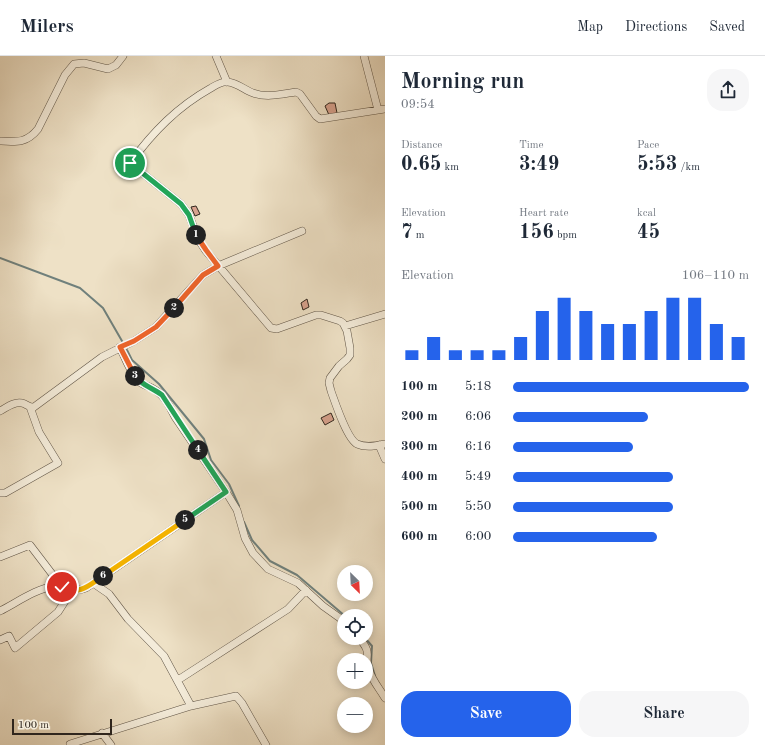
<!DOCTYPE html>
<html lang="en">
<head>
<meta charset="utf-8">
<style>
	body { margin:0; font-family:"Old Standard TT",serif; background:#f6f6f7; color:#1f2937; height:100vh; display:flex; flex-direction:column; font-size:15px; white-space:nowrap }
	* { box-sizing:border-box; margin:0 }
	p { font-size:13px; color:#747a83 }
	.icon { flex:none; width:22px; height:22px; fill:none; stroke:currentColor; stroke-width:2; stroke-linecap:round; stroke-linejoin:round }
	.map { position:relative; flex:1; overflow:hidden }
	.details { display:flex; flex-direction:column; background:#fff; width:380px }
	.details>* { flex:none }
	.needle { width:26px; rotate:156deg }
	.fabs { position:absolute; left:337px; top:509px; display:grid; gap:8px }
	.fabs a { display:grid; place-items:center; width:36px; height:36px; border-radius:50%; background:#fff; box-shadow:0 2px 10px #0003; font-size:20px }
	.scale { position:absolute; left:12px; bottom:10px; width:100px; box-sizing:border-box; padding-left:4px; border:2px solid #30261d; border-top:0; font-size:11px; line-height:14px; white-space:nowrap; color:#30261d; -webkit-text-stroke:3px #f4ecda; paint-order:stroke }
	.pin { position:absolute; display:grid; place-items:center; width:34px; height:34px; color:#fff; margin:-17px; border:2px solid #fff; border-radius:50%; box-shadow:0 1px 4px #0007 }
	.km { position:absolute; width:20px; height:20px; margin:-10px; border-radius:50%; background:#222; color:#fff; font-size:11px; line-height:20px; text-align:center }
	.round { display:grid; place-items:center; flex:none; width:42px; height:42px; border-radius:16px; background:#f6f6f7 }
	.summary { display:flex; align-items:center; justify-content:space-between; height:68px; padding:0 16px }
	h1 { font-size:22px; font-weight:700; line-height:30px }
	.stats { display:grid; grid-template-columns:repeat(3,1fr); gap:6px; height:68px; padding:4px 16px }
	.stats div { display:grid; align-content:center }
	.stats b { font-size:20px; font-weight:700 }
	.stats small { font-size:11px; font-weight:400 }
	.stats p { font-size:11px }
	.chart { height:112px; padding:8px 16px }
	.chart p { display:flex; justify-content:space-between }
	.chart svg { width:100%; height:72px; margin-top:4px; stroke:#2563eb; stroke-width:6 }
	.action { display:flex; gap:8px; margin-top:auto; padding:8px 16px }
	.action a { flex:1; height:46px; border-radius:16px; background:#2563eb; color:#fff; font-size:16px; font-weight:700; line-height:46px; text-align:center }
	.action a+a { background:#f6f6f7; color:#1f2937 }
	ul { padding:0 16px; list-style:none; font-size:13px }
	li { display:grid; grid-template-columns:64px 48px 1fr; align-items:center; height:30px }
	li i { height:10px; border-radius:5px; background:#2563eb }
	header { display:flex; align-items:center; gap:24px; box-sizing:border-box; height:56px; padding:0 20px; background:#fff; border-bottom:1px solid #e0e1e3 }
	header strong { font-size:19px }
	nav { display:flex; gap:22px; margin-inline-start:auto; font-size:14px }
	main { display:flex; flex:1; min-height:0 }
	.map>svg:first-child { display:block }
	.lines { fill:none; stroke-linecap:round; stroke-linejoin:round }
	.stream { stroke:#70807c; stroke-width:2 }
	.building { fill:#d8a28e; stroke:#30261d }
	.street-casing { stroke:#605547; stroke-width:8 }
	.street { stroke:#f4ecda; stroke-width:7 }
	.split-1-casing { stroke:#fff; stroke-width:8 }
	.split-2-casing { stroke:#fff; stroke-width:8 }
	.split-3-casing { stroke:#fff; stroke-width:8 }
	.split-4-casing { stroke:#fff; stroke-width:8 }
	.split-5-casing { stroke:#fff; stroke-width:8 }
	.split-6-casing { stroke:#fff; stroke-width:8 }
	.split-7-casing { stroke:#fff; stroke-width:8 }
	.split-1 { stroke:#22a559; stroke-width:5 }
	.split-2 { stroke:#f0652b; stroke-width:5 }
	.split-3 { stroke:#f0652b; stroke-width:5 }
	.split-4 { stroke:#22a559; stroke-width:5 }
	.split-5 { stroke:#22a559; stroke-width:5 }
	.split-6 { stroke:#f5b400; stroke-width:5 }
	.split-7 { stroke:#f5b400; stroke-width:5 }
</style>
</head>
<body>
<header>
<strong>Milers</strong>
<nav><a>Map</a><a>Directions</a><a>Saved</a></nav>
</header>
<main>
<div class="map">
<svg width="385" height="689" viewBox="0 0 385 689">
	<rect width="100%" height="100%" fill="#eee1c6"/>
	<filter id="stains"><feTurbulence type="fractalNoise" baseFrequency=".005" numOctaves="4"/><feColorMatrix values="0 0 0 0 .2 0 0 0 0 .09 0 0 0 0 .02 0 0 0 .5 -.17"/></filter>
	<radialGradient id="worn" r=".72"><stop offset=".6" stop-color="#630" stop-opacity="0"/><stop offset="1" stop-color="#630" stop-opacity=".3"/></radialGradient>
	<g class="lines">
		<path class="stream" d="M0 202 80 232 103 252 122 285
			M127 294 132 304 159 328 204 383 211 404 229 428 239 450
			M244 466 252 484 270 505 297 519 345 560
			M365 582 372 590 371 607 375 620"/>
	</g>
	<path class="building" d="M329 47H335L337 57 329 59 325 50Z
		M196 150 200 158 195 160 191 151Z
		M307 243 309 251 303 254 301 247Z
		M331 357 334 364 325 369 321 362Z"/>
	<g class="lines">
		<defs>
			<path id="street" d="M216 0 227 26
				M364 0 378 54
				M385 53 320 63 316 60 300 38 296 36C282 38 267 42 253 37 245 34 237 27 228 26 222 25 216 29 211 32 177 51 153 76 130 107L181 148 189 159 198 183 206 195 271 272 277 273 316 259H321L340 265 343 267 347 275 350 292V299L347 303 339 310 330 322 329 327 331 335C335 346 347 383 357 388 366 392 376 390 385 388
				M0 85C17 86 27 87 38 73L65 19 74 8 84 7 108 13 116 9 123 0
				M345 270 385 258
				M0 355C6 352 14 345 22 347 27 348 29 352 34 351L102 301 134 285 156 271 203 219 218 210 302 175
				M379 389 385 403
				M226 436 237 454 245 482 253 497 268 513 298 527 323 550 344 565
				M0 437H5L58 407 39 376 30 351
				M0 501 30 489 62 531
				M93 527 109 538 128 563 164 600 191 650
				M0 555C16 547 37 532 55 530 67 529 73 537 86 532L226 436 175 361C170 351 165 340 155 334 150 330 142 329 138 325 130 316 125 302 120 291
				M359 582C374 599 363 599 369 614 372 624 379 632 385 642
				M0 584 9 580 15 592 58 556 72 534
				M178 624 288 553 306 534
				M102 677 111 689
				M70 688 191 650 236 640 242 647 266 689"/>
		</defs>
		<use href="#street" class="street-casing"/>
		<use href="#street" class="street"/>
	</g>
	<g class="lines">
		<defs>
			<path id="split-1" d="M130 107 181 148 189 159 196 179"/>
			<path id="split-2" d="M174 252 203 219 218 210 206 194 196 179"/>
			<path id="split-3" d="M135 320 120 291 134 285 156 271 174 252"/>
			<path id="split-4" d="M135 320C141 329 153 332 162 339L198 394"/>
			<path id="split-5" d="M185 464 226 436 198 394"/>
			<path id="split-6" d="M103 520 185 464"/>
			<path id="split-7" d="M62 531C81 539 88 530 103 520"/>
		</defs>
		<use href="#split-1" class="split-1-casing"/>
		<use href="#split-2" class="split-2-casing"/>
		<use href="#split-3" class="split-3-casing"/>
		<use href="#split-4" class="split-4-casing"/>
		<use href="#split-5" class="split-5-casing"/>
		<use href="#split-6" class="split-6-casing"/>
		<use href="#split-7" class="split-7-casing"/>
		<use href="#split-1" class="split-1"/>
		<use href="#split-2" class="split-2"/>
		<use href="#split-3" class="split-3"/>
		<use href="#split-4" class="split-4"/>
		<use href="#split-5" class="split-5"/>
		<use href="#split-6" class="split-6"/>
		<use href="#split-7" class="split-7"/>
	</g>
	<rect width="100%" height="100%" filter="url(#stains)"/>
	<rect width="100%" height="100%" fill="url(#worn)"/>
</svg>
<div class="fabs">
<a><svg class="needle" viewBox="-14 -14 28 28"><path d="M0-13l5 13h-10z" fill="#e53935"/><path d="M0 13l5-13h-10z" fill="#747a83"/></svg></a>
<a><svg class="icon" aria-label="locate" viewBox="0 0 24 24"><circle cx="12" cy="12" r="6"/><path d="M12 2v4M12 18v4M2 12h4M18 12h4"/></svg></a>
<a>+</a>
<a>−</a>
</div>
<div class="scale">100 m</div>
<div class="pin" style="left:130px;top:107px;background:#1e9e55"><svg class="icon" aria-label="arrive" viewBox="0 0 24 24"><path d="M6 21V4h12l-3 4 3 4H6"/></svg></div>
<div class="pin" style="left:62px;top:531px;background:#d93025"><svg class="icon" aria-label="check" viewBox="0 0 24 24"><path d="M5 12l5 5 9-10"/></svg></div>
<b class="km" style="left:196px;top:179px">1</b>
<b class="km" style="left:174px;top:252px">2</b>
<b class="km" style="left:135px;top:320px">3</b>
<b class="km" style="left:198px;top:394px">4</b>
<b class="km" style="left:185px;top:464px">5</b>
<b class="km" style="left:103px;top:520px">6</b>
</div>
<section class="details">
<div class="summary"><div><h1>Morning run</h1><p>09:54</p></div><a class="round"><svg class="icon" aria-label="share" viewBox="0 0 24 24"><path d="M12 15V3M7 8l5-5 5 5M5 13v7h14v-7"/></svg></a></div>
<div class="stats">
<div><p>Distance</p><b>0.65<small> km</small></b></div>
<div><p>Time</p><b>3:49</b></div>
<div><p>Pace</p><b>5:53<small> /km</small></b></div>
</div>
<div class="stats">
<div><p>Elevation</p><b>7<small> m</small></b></div>
<div><p>Heart rate</p><b>156<small> bpm</small></b></div>
<div><p>kcal</p><b>45</b></div>
</div>
<div class="chart"><p><span>Elevation</span>106–110 m</p>
<svg viewBox="0 0 160 44" preserveAspectRatio="none"><path d="M5 44V38M15 44V30M25 44V38M35 44V38M45 44V38M55 44V30M65 44V14M75 44V6M85 44V14M95 44V22M105 44V22M115 44V14M125 44V6M135 44V6M145 44V22M155 44V30"/></svg>
</div>
<ul>
<li><b>100 m</b>5:18<i style="width:100%"></i></li>
<li><b>200 m</b>6:06<i style="width:57%"></i></li>
<li><b>300 m</b>6:16<i style="width:51%"></i></li>
<li><b>400 m</b>5:49<i style="width:68%"></i></li>
<li><b>500 m</b>5:50<i style="width:68%"></i></li>
<li><b>600 m</b>6:00<i style="width:61%"></i></li>
</ul>
<div class="action"><a>Save</a><a>Share</a></div>
</section>
</main>
</body>
</html>
